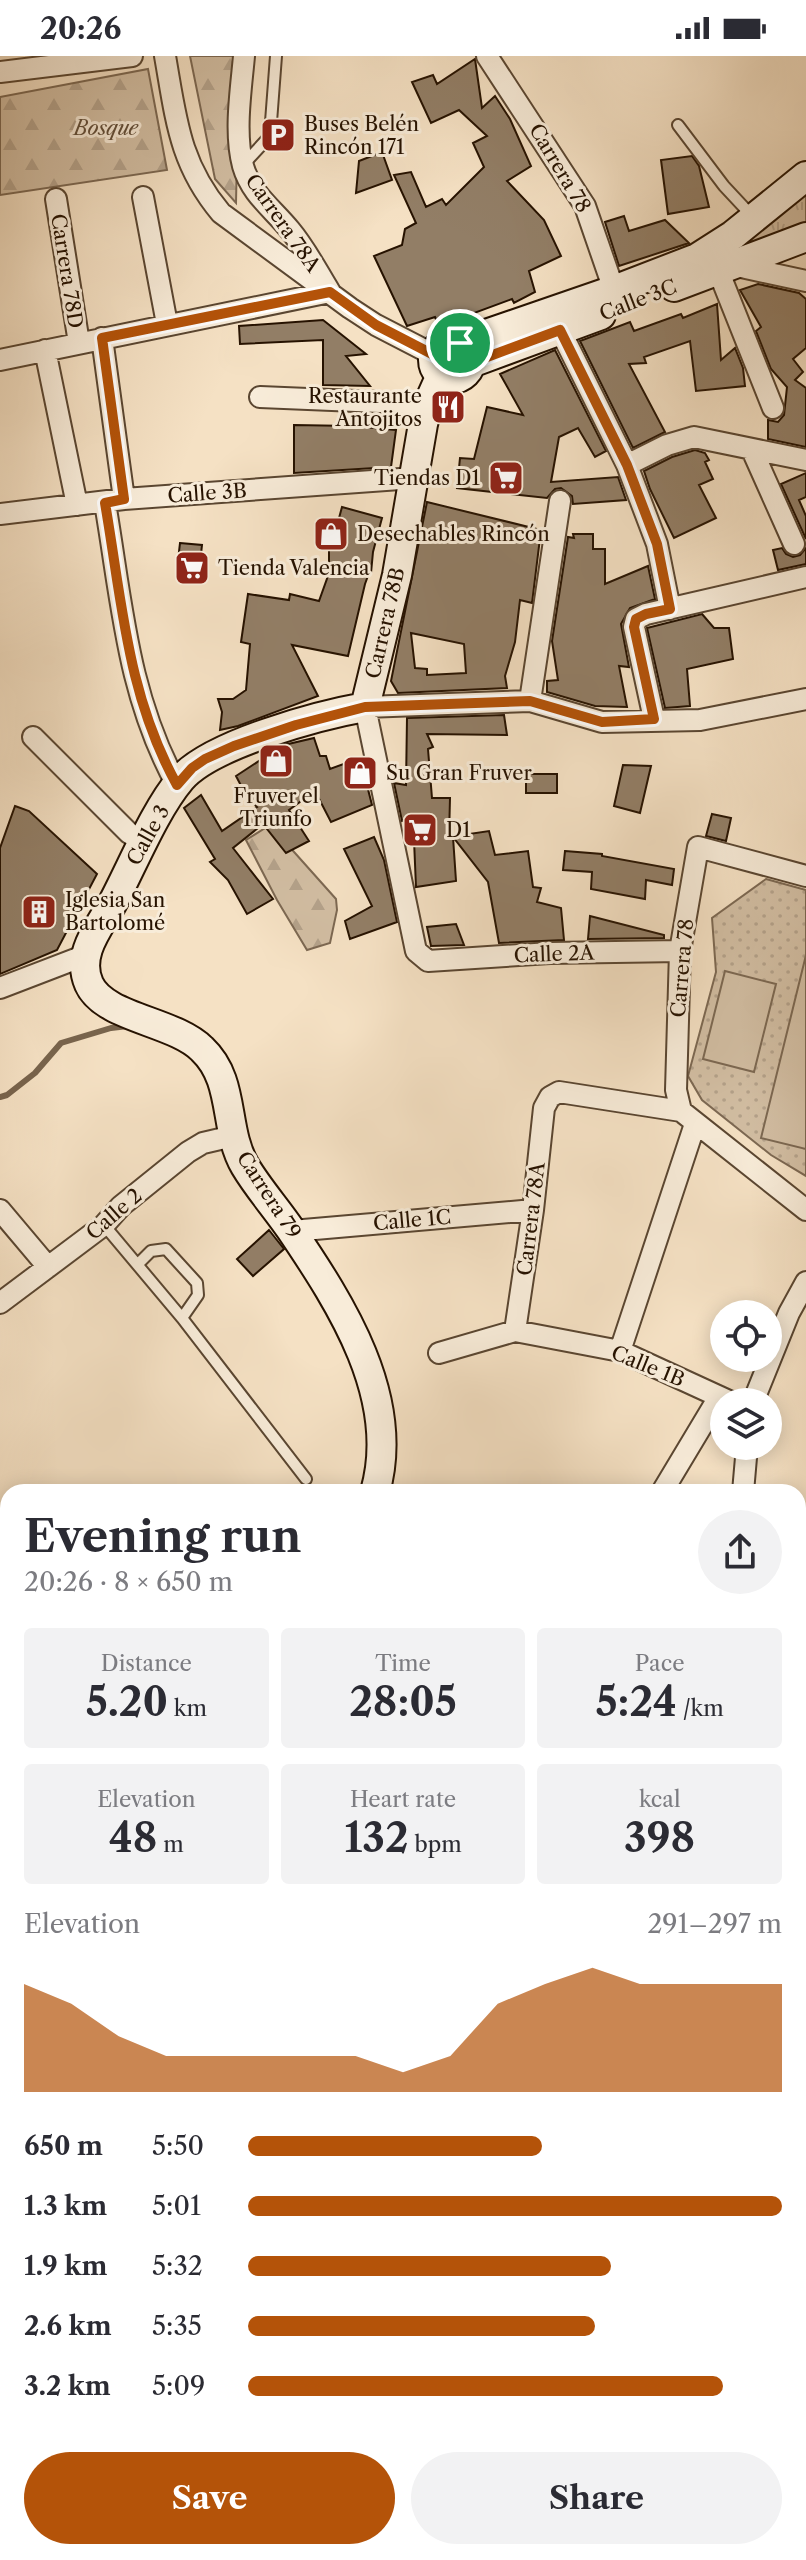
<!DOCTYPE html>
<html lang="en">
<head>
<meta charset="utf-8">
<style>
	body { margin:0; font-family:"Libre Caslon Text",serif; background:#f2f2f3; color:#2b2b33; height:100vh; display:flex; flex-direction:column; font-size:30px; white-space:nowrap }
	* { box-sizing:border-box; margin:0 }
	p { font-size:26px; color:#7c7c81 }
	.icon { flex:none; width:44px; height:44px; fill:none; stroke:currentColor; stroke-width:2; stroke-linecap:round; stroke-linejoin:round }
	.map { position:relative; flex:1; overflow:hidden }
	.drawer { position:absolute; left:0px; top:1428px; width:806px; height:1076px; display:flex; flex-direction:column; background:#fff; border-radius:24px 24px 0 0; box-shadow:0 4px 20px #0003 }
	.drawer>* { flex:none }
	.buttons { position:absolute; left:710px; top:1244px; display:grid; gap:16px }
	.buttons a { display:grid; place-items:center; width:72px; height:72px; border-radius:50%; background:#fff; box-shadow:0 4px 20px #0003; font-size:40px }
	.pin { position:absolute; display:grid; place-items:center; width:68px; height:68px; color:#fff; margin:-34px; border:4px solid #fff; border-radius:50%; box-shadow:0 2px 8px #0007 }
	.round { display:grid; place-items:center; flex:none; width:84px; height:84px; border-radius:42px; background:#f2f2f3 }
	.overview { display:flex; align-items:center; justify-content:space-between; height:136px; padding:0 24px }
	h1 { font-size:44px; font-weight:700; line-height:60px }
	.stats { display:grid; grid-template-columns:repeat(3,1fr); gap:12px; height:136px; padding:8px 24px }
	.stats div { display:grid; align-content:center; border-radius:8px; background:#f2f2f3; text-align:center }
	.stats b { font-size:40px; font-weight:700 }
	.stats small { font-size:22px; font-weight:400 }
	.stats p { font-size:22px }
	.chart { height:224px; padding:16px 24px }
	.chart p { display:flex; justify-content:space-between }
	.chart svg { width:100%; height:144px; margin-top:8px; fill:#b45309; opacity:.7 }
	.cta { display:flex; gap:16px; margin-top:auto; padding:16px 24px }
	.cta a { flex:1; height:92px; border-radius:48px; background:#b45309; color:#fff; font-size:32px; font-weight:700; line-height:92px; text-align:center }
	.cta a+a { background:#f2f2f3; color:#2b2b33 }
	ul { padding:0 24px; list-style:none; font-size:26px }
	li { display:grid; grid-template-columns:128px 96px 1fr; align-items:center; height:60px }
	li i { height:20px; border-radius:10px; background:#b45309 }
	.status { display:flex; justify-content:space-between; align-items:center; height:56px; padding:0 40px; background:#fff; direction:ltr }
	.status svg { height:22px; fill:currentColor }
	.map>svg:first-child { display:block }
	.grass { fill:url(#grass-tufts); stroke:#7c6852; stroke-width:2 }
	.forest { fill:url(#forest-firs); stroke:#7c6852; stroke-width:2 }
	.park { fill:url(#park-dots); stroke:#7c6852; stroke-width:2 }
	.pitch { fill:#d2bea3; stroke:#7c6852; stroke-width:2 }
	.lines { fill:none; stroke-linecap:round; stroke-linejoin:round }
	.stream { stroke:#78644d; stroke-width:6 }
	.building { fill:#927e66; stroke:#261200; stroke-width:2; fill-rule:evenodd }
	.lane-casing { stroke:#5a4631; stroke-width:14 }
	.street-casing { stroke:#5a4631; stroke-width:24 }
	.secondary-casing { stroke:#261200; stroke-width:32 }
	.lane { stroke:#f8ecd9; stroke-width:10 }
	.street { stroke:#f8ecd9; stroke-width:20 }
	.secondary { stroke:#f8ecd9; stroke-width:28 }
	.route-casing { stroke:#fff; stroke-width:16 }
	.route { stroke:#b45309; stroke-width:10 }
	.labels { text-anchor:middle; stroke-width:6; stroke-linejoin:round; paint-order:stroke }
	.poi-label { font-size:20px; fill:#261200; stroke:#f8ecd9; text-anchor:start }
	.park-label { font-size:20px; font-style:italic; fill:#624e39; stroke:#f8ecd9 }
	.street-label { font-size:20px; fill:#261200; stroke:#f8ecd9 }
</style>
</head>
<body>
<div class="status"><b>20:26</b><svg viewBox="0 0 49 12"><path d="M0 12V9h3v3zM5 12V6h3v6zM10 12V3h3v9zM15 12V0h3v12zM26 1h20v11H26zM47 4h2v5h-2z"/></svg></div>
<div class="map">
<svg width="806" height="2504" viewBox="0 0 806 2504">
	<defs>
		<pattern id="grass-tufts" width="24" height="20" patternUnits="userSpaceOnUse" patternTransform="scale(2)"><rect width="24" height="20" fill="#d2bea3"/><path d="M3 7l-1-3M5 7V3M7 7l1-3M15 17l-1-3M17 17v-4M19 17l1-3" fill="none" stroke="#b4a28b"/></pattern>
		<pattern id="forest-firs" width="22" height="20" patternUnits="userSpaceOnUse" patternTransform="scale(2)"><rect width="22" height="20" fill="#d2bea3"/><path d="M5 1l3.5 6h-7zM16 11l3.5 6h-7z" fill="#b4a28b"/></pattern>
		<pattern id="park-dots" width="8" height="8" patternUnits="userSpaceOnUse" patternTransform="scale(2)"><rect width="8" height="8" fill="#d2bea3"/><path d="M2 2h.1M6 6h.1" fill="none" stroke="#b4a28b" stroke-width="1.8" stroke-linecap="round"/></pattern>
	</defs>
	<rect width="100%" height="100%" fill="#f5e1c4"/>
	<filter id="stains"><feTurbulence type="fractalNoise" baseFrequency=".0025" numOctaves="4"/><feColorMatrix values="0 0 0 0 .2 0 0 0 0 .09 0 0 0 0 .02 0 0 0 .5 -.17"/></filter>
	<radialGradient id="worn" r=".72"><stop offset=".6" stop-color="#630" stop-opacity="0"/><stop offset="1" stop-color="#630" stop-opacity=".3"/></radialGradient>
	<path class="grass" d="M806 133V177L755 191 748 178Z"/>
	<path class="forest" d="M190 0H239L236 147 215 123Z
		M148 13 167 114 0 139V41Z
		M270 769 336 843 337 854 330 887 307 894 277 844 246 784Z"/>
	<path class="park" d="M766 823 806 834V1120L771 1099 702 1044 688 1020 716 916 712 862Z"/>
	<path class="pitch" d="M806 899V1093L761 1082Z
		M725 915 776 928 754 1016 703 1003Z"/>
	<g class="lines">
		<path class="stream" d="M0 1041 7 1039 35 1017 61 987 111 972 128 970"/>
	</g>
	<path class="building" d="M475 3 482 52 495 40 510 63 531 110 507 125 544 164 561 200 529 215 535 236 514 247 512 243 439 270 435 261 407 270 374 200 402 189 405 173 416 167 394 119 411 116 426 151 442 143 446 149 484 111 473 87 487 80 459 54 431 67 412 26 433 19 437 28Z
		M382 96 392 124 356 137 359 105Z
		M692 100 699 110 709 151 668 158 661 104Z
		M624 160 629 175 665 164 689 187 619 210 605 166Z
		M758 228 799 237 806 243V292L793 303 803 316 795 324 806 332V391L768 383V364L778 366 784 359 787 331 771 313 756 275 761 271 740 234Z
		M717 248 721 304 735 292 743 312 745 330 696 335 690 285 644 301 646 307 629 308 665 376 633 392 580 285 630 266 634 275 681 258 683 262Z
		M323 264 366 298 346 300 370 330 323 329V284L240 288 239 270Z
		M555 294 606 395 595 401 578 372 559 381 551 426 618 421 626 444 573 448 572 440 561 432 555 433 547 442 457 432 460 402 474 403 487 351 523 359 500 318Z
		M294 369 352 370 396 374 391 411 294 417Z
		M695 394 705 397 709 404 705 406 713 423 699 429 716 462 674 482 650 433 644 415 672 401Z
		M806 417V441L799 444 806 460V483L781 428Z
		M427 446 541 474 532 547 520 544 515 586 505 620 507 632 398 637 391 625ZM411 577 464 588 466 617 427 619V613L415 612Z
		M342 451 382 462 373 496 371 517H369L365 528 348 600 292 589 318 640 238 670 220 674 222 656 218 643H233L246 634 250 588 241 586 248 538 289 544 290 538 319 545 329 517V488H332Z
		M573 478H593V493H605V528L648 510 655 543 630 552 621 568 629 611 619 610 627 651 595 650 547 636V625L558 624 552 585 568 481 574 482Z
		M180 487 202 489 199 516 177 513Z
		M782 492 786 498 793 501 800 499 806 492V508L778 514 773 494Z
		M702 558 714 572H729L733 603 687 613 690 650 665 652 647 572Z
		M504 659 507 679 427 678 433 691 428 693 432 742H450L449 781 489 775 495 799 528 795 533 831 541 832 537 846 561 852 564 884 499 887 488 826 453 781 456 825 416 831 414 784H407L405 764 402 765 394 727 406 729 407 662Z
		M314 682 320 700H326L330 713 360 702 372 749 331 766 315 735 289 754 309 785 286 797 263 768 233 792 273 843 247 858 228 824 210 806 215 803 184 752 201 739 222 775 257 751 247 741 236 720 262 703 288 697 284 689Z
		M623 709 651 710 640 757 614 750Z
		M526 718H557V737H526Z
		M15 750 29 755 97 818 57 894 0 918V792Z
		M712 758 731 762 726 785 706 780Z
		M374 781 384 804 397 866 350 883 345 865 372 850 344 793Z
		M565 795 602 798V800L674 813 672 829 646 824 645 843 591 833 592 816 563 814Z
		M590 860 664 879V882L588 883Z
		M456 868 464 889 431 890 427 871Z
		M269 1174 284 1193 253 1220 237 1203Z"/>
	<g class="lines">
		<defs>
			<path id="lane" d="M678 69 724 130 752 160
				M244 108 268 82 271 66 276 0
				M104 1169 182 1262 306 1423
				M138 1208 151 1195 166 1193 197 1227 198 1239 182 1262
				M798 1791 805 1785 806 1781
				M798 1795 806 1825 798 1851
				M0 1873 8 1840
				M798 2155 806 2168
				M0 2167 8 2156
				M798 2202 806 2197
				M0 2297 8 2285
				M0 2354 8 2350
				M798 2382 806 2377
				M0 2463 8 2458
				M533 2496 538 2504
				M598 2496 603 2504
				M198 2504 216 2496
				M627 2504 640 2496"/>
			<path id="street" d="M165 0C176 62 179 107 221 157L350 252 376 269 434 299
				M487 0 585 150 614 234
				M0 16 132 0
				M143 141 167 268
				M56 143 79 287
				M732 209 806 225
				M718 214 773 352
				M560 274 627 409 657 488 670 553
				M102 282 124 443
				M45 294 77 449
				M0 304 330 236C317 215 306 193 290 174 273 153 251 138 243 110 234 77 241 34 244 0
				M260 341 428 348
				M752 394 794 488
				M627 409 667 389 694 381 806 404
				M105 447C122 546 127 638 177 729
				M0 458 124 443 414 422
				M530 645 560 445
				M654 663 634 571 636 563 646 558 806 521
				M33 681 129 777 144 786
				M806 820 698 791 680 895 676 1034 681 1055 806 1154
				M680 895 550 897 428 905 416 895 365 651 530 645 602 666 700 664 806 643
				M0 932 86 899
				M0 1154 48 1211
				M292 1175 533 1154
				M0 1247 104 1169 121 1150 188 1096 203 1087 233 1080
				M515 1275 533 1154 544 1052 550 1041 559 1036 681 1055
				M620 1295 695 1068
				M439 1297 515 1275 620 1295 731 1346
				M753 1346 789 1257 806 1226
				M662 1436 719 1341
				M743 1436 747 1390
				M0 1584 8 1587
				M0 1674 8 1675
				M750 2496 776 2504
				M787 2504 797 2496"/>
			<path id="secondary" d="M674 231 806 181
				M433 304a19 19 0 1 1 38 0a19 19 0 1 1-38 0Z
				M460 287 614 234 697 202 733 179 806 120
				M471 307 601 259
				M375 1436C402 1342 341 1248 291 1174 276 1152 258 1132 245 1110 223 1072 236 1025 202 993 174 965 104 962 89 928 76 899 98 873 111 850 132 811 154 755 181 723 211 688 320 659 365 651L397 519 423 368 428 348 441 319
				M798 1673 806 1674
				M255 2496 262 2504"/>
		</defs>
		<use href="#lane" class="lane-casing"/>
		<use href="#street" class="street-casing"/>
		<use href="#secondary" class="secondary-casing"/>
		<use href="#lane" class="lane"/>
		<use href="#street" class="street"/>
		<use href="#secondary" class="secondary"/>
	</g>
	<g class="lines">
		<defs>
			<path id="route" d="M330 236 376 269 434 299C445 278 470 284 471 307L560 274 627 409 657 488 670 553 646 558 636 563 634 571 654 663 602 666 530 645 365 651 296 669 234 690 205 703 192 712 177 729C127 639 122 545 105 447L124 443 102 282Z"/>
		</defs>
		<use href="#route" class="route-casing"/>
		<use href="#route" class="route"/>
	</g>
	<defs>
		<symbol id="parking-square" viewBox="-11 -11 22 22"><rect x="-9" y="-9" width="18" height="18" rx="4" fill="#8f2418" stroke="#f8ecd9"/><path d="M-3.5-5.5H1a3.5 3.5 0 0 1 0 7H-1V5.5H-3.5ZM-1-3.4V-.6H.8a1.4 1.4 0 0 0 0-2.8Z" fill="#fff"/></symbol>
		<symbol id="restaurant-square" viewBox="-11 -11 22 22"><rect x="-9" y="-9" width="18" height="18" rx="4" fill="#8f2418" stroke="#f8ecd9"/><path d="M-5-6h1v4h1v-4h1v4h1v-4h1v5L-1.5 .5V6h-2V.5L-5-1ZM5-6V6H3V1.5H1.5Q1.5-4 5-6Z" fill="#fff"/></symbol>
		<symbol id="supermarket-square" viewBox="-11 -11 22 22"><rect x="-9" y="-9" width="18" height="18" rx="4" fill="#8f2418" stroke="#f8ecd9"/><path d="M-6-5.5h2.5l.6 2H6L4.5 2H-2.5L-4.4-4H-6ZM-1.5 3.2a1.3 1.3 0 1 0 .1 0ZM3 3.2a1.3 1.3 0 1 0 .1 0Z" fill="#fff"/></symbol>
		<symbol id="shop-square" viewBox="-11 -11 22 22"><rect x="-9" y="-9" width="18" height="18" rx="4" fill="#8f2418" stroke="#f8ecd9"/><path d="M-5-2.5h2.3a2.7 3.5 0 0 1 5.4 0H5L5.5 6h-11ZM-1.5-2.5h3a1.5 2.3 0 0 0-3 0Z" fill="#fff"/></symbol>
		<symbol id="building-square" viewBox="-11 -11 22 22"><rect x="-9" y="-9" width="18" height="18" rx="4" fill="#8f2418" stroke="#f8ecd9"/><path d="M-4-6H4V6H1V3H-1V6H-4ZM-2.5-4.3h1.7v1.8h-1.7ZM.8-4.3h1.7v1.8H.8ZM-2.5-1h1.7V.8h-1.7ZM.8-1h1.7V.8H.8Z" fill="#fff"/></symbol>
	</defs>
	<g fill-rule="evenodd">
		<use href="#parking-square" x="258" y="59" width="40" height="40"/>
		<use href="#restaurant-square" x="428" y="331" width="40" height="40"/>
		<use href="#supermarket-square" x="486" y="402" width="40" height="40"/>
		<use href="#shop-square" x="311" y="458" width="40" height="40"/>
		<use href="#supermarket-square" x="172" y="492" width="40" height="40"/>
		<use href="#shop-square" x="256" y="685" width="40" height="40"/>
		<use href="#shop-square" x="340" y="697" width="40" height="40"/>
		<use href="#supermarket-square" x="400" y="754" width="40" height="40"/>
		<use href="#building-square" x="19" y="836" width="40" height="40"/>
	</g>
	<g class="labels">
		<g class="poi-label">
			<text x="304" y="75">Buses Belén<tspan x="304" dy="23">Rincón 171</tspan></text>
			<text x="422" y="347" text-anchor="end">Restaurante<tspan x="422" dy="23">Antojitos</tspan></text>
			<text x="480" y="429" text-anchor="end">Tiendas D1</text>
			<text x="357" y="485">Desechables Rincón</text>
			<text x="218" y="519">Tienda Valencia</text>
			<text x="386" y="724">Su Gran Fruver</text>
			<text x="276" y="747" text-anchor="middle">Fruver el<tspan x="276" dy="23">Triunfo</tspan></text>
			<text x="446" y="781">D1</text>
			<text x="65" y="851">Iglesia San<tspan x="65" dy="23">Bartolomé</tspan></text>
		</g>
		<g class="park-label">
			<text x="106" y="79">Bosque</text>
		</g>
		<g class="street-label">
			<text transform="translate(560 112) rotate(59)" y="7">Carrera 78</text>
			<text transform="translate(283 167) rotate(55)" y="7">Carrera 78A</text>
			<text transform="translate(67 215) rotate(81)" y="7">Carrera 78D</text>
			<text transform="translate(638 244) rotate(-21)" y="7">Calle 3C</text>
			<text transform="translate(207 437) rotate(-4)" y="7">Calle 3B</text>
			<text transform="translate(385 567) rotate(-77)" y="7">Carrera 78B</text>
			<text transform="translate(148 779) rotate(-61)" y="7">Calle 3</text>
			<text transform="translate(554 898) rotate(-2)" y="7">Calle 2A</text>
			<text transform="translate(682 912) rotate(-85)" y="7">Carrera 78</text>
			<text transform="translate(269 1139) rotate(57)" y="7">Carrera 79</text>
			<text transform="translate(114 1158) rotate(-41)" y="7">Calle 2</text>
			<text transform="translate(531 1163) rotate(-83)" y="7">Carrera 78A</text>
			<text transform="translate(412 1164) rotate(-5)" y="7">Calle 1C</text>
			<text transform="translate(648 1310) rotate(22)" y="7">Calle 1B</text>
		</g>
	</g>
	<rect width="100%" height="100%" filter="url(#stains)"/>
	<rect width="100%" height="100%" fill="url(#worn)"/>
</svg>
<div class="buttons">
<a><svg class="icon" aria-label="locate" viewBox="0 0 24 24"><circle cx="12" cy="12" r="6"/><path d="M12 2v4M12 18v4M2 12h4M18 12h4"/></svg></a>
<a><svg class="icon" aria-label="layers" viewBox="0 0 24 24"><path d="M12 4l9 5-9 5-9-5zM3 14l9 5 9-5"/></svg></a>
</div>
<div class="pin" style="left:460px;top:287px;background:#1e9e55"><svg class="icon" aria-label="arrive" viewBox="0 0 24 24"><path d="M6 21V4h12l-3 4 3 4H6"/></svg></div>
<section class="drawer">
<div class="overview"><div><h1>Evening run</h1><p>20:26 · 8 × 650 m</p></div><a class="round"><svg class="icon" aria-label="share" viewBox="0 0 24 24"><path d="M12 15V3M7 8l5-5 5 5M5 13v7h14v-7"/></svg></a></div>
<div class="stats">
<div><p>Distance</p><b>5.20<small> km</small></b></div>
<div><p>Time</p><b>28:05</b></div>
<div><p>Pace</p><b>5:24<small> /km</small></b></div>
</div>
<div class="stats">
<div><p>Elevation</p><b>48<small> m</small></b></div>
<div><p>Heart rate</p><b>132<small> bpm</small></b></div>
<div><p>kcal</p><b>398</b></div>
</div>
<div class="chart"><p><span>Elevation</span>291–297 m</p>
<svg viewBox="0 0 160 44" preserveAspectRatio="none"><path d="M0 44V11L10 17L20 27L30 33L40 33L50 33L60 33L70 33L80 38L90 33L100 17L110 11L120 6L130 11L140 11L150 11L160 11V44z"/></svg>
</div>
<ul>
<li><b>650 m</b>5:50<i style="width:55%"></i></li>
<li><b>1.3 km</b>5:01<i style="width:100%"></i></li>
<li><b>1.9 km</b>5:32<i style="width:68%"></i></li>
<li><b>2.6 km</b>5:35<i style="width:65%"></i></li>
<li><b>3.2 km</b>5:09<i style="width:89%"></i></li>
</ul>
<div class="cta"><a>Save</a><a>Share</a></div>
</section>
</div>
</body>
</html>
